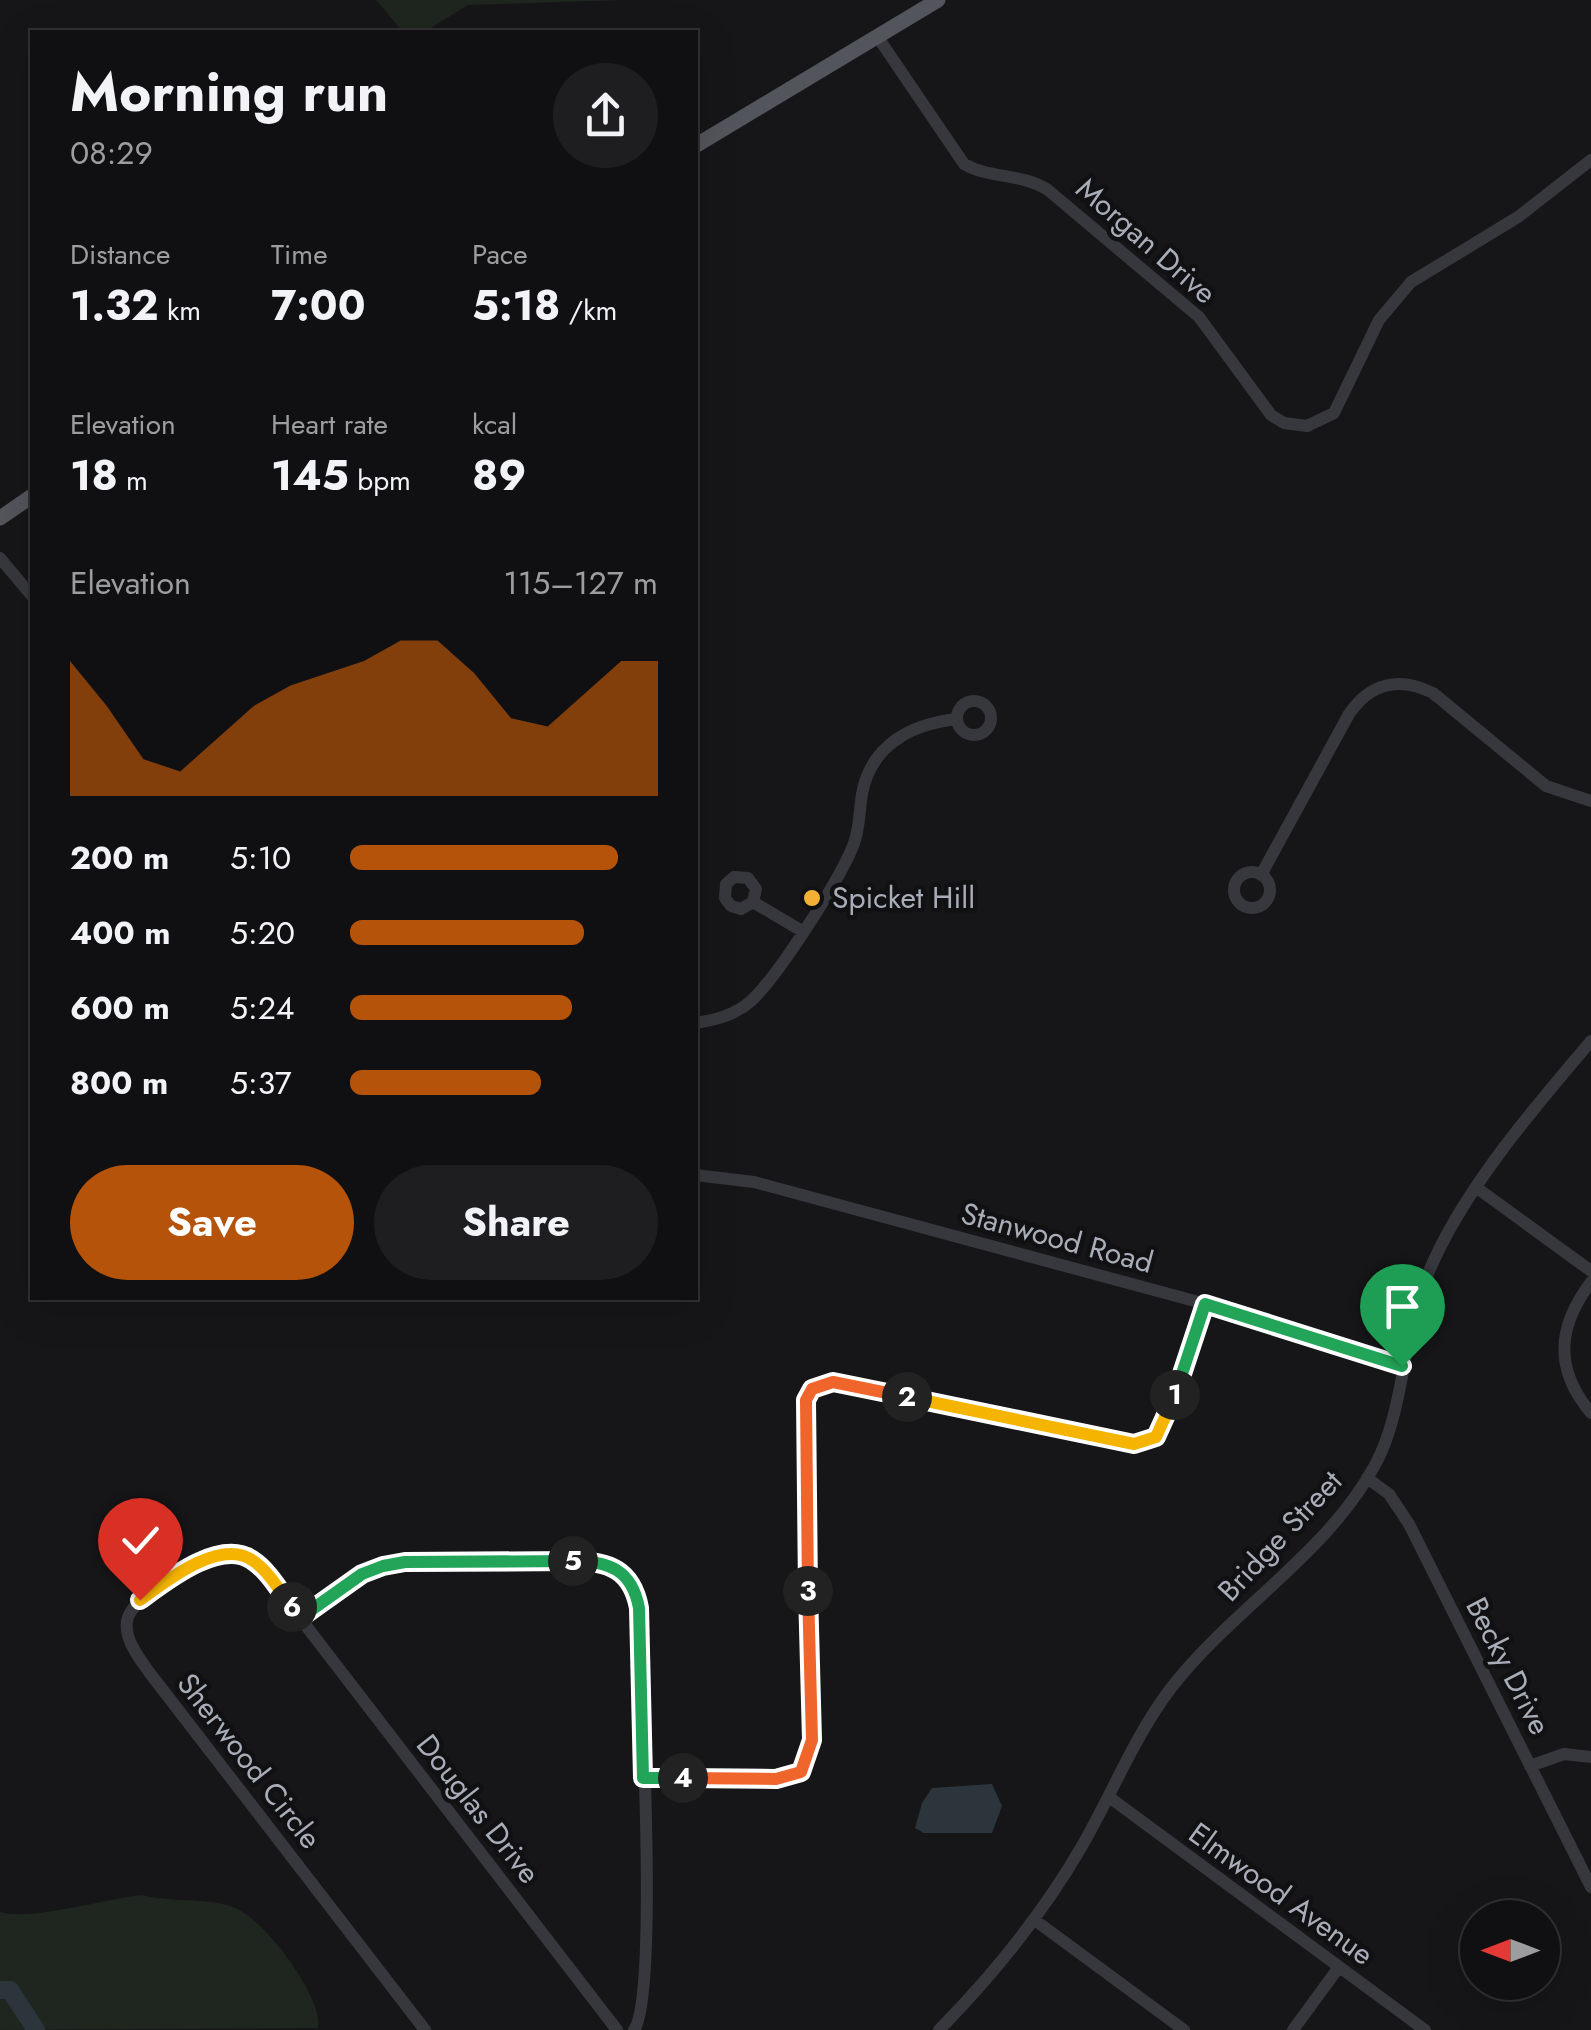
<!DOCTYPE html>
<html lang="en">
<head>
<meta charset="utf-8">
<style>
	body { margin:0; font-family:Jost,sans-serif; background:#1e1e20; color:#f1f3f6; height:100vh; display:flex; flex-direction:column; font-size:38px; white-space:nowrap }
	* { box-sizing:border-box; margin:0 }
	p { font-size:32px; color:#9c9d9f }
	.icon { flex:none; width:55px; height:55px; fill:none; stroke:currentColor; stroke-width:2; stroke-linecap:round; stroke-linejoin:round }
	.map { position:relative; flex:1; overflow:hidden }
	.sheet { position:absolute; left:30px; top:30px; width:668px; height:1270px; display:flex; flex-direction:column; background:#101012; border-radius:0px; box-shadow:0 10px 40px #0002,0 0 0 2px #303032 }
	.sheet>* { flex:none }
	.needle { width:65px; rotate:270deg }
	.fabs { position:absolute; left:1460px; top:1900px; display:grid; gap:20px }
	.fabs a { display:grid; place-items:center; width:100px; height:100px; border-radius:50%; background:#101012; box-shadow:0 10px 40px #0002,0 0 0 2px #303032; font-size:50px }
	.pin { position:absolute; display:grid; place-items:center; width:85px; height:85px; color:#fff; margin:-102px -42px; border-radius:50% 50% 50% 0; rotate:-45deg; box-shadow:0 0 10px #0007 }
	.pin .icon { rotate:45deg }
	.km { position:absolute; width:50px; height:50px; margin:-25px; border-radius:50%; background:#222; color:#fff; font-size:28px; line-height:50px; text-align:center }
	.round { display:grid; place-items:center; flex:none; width:105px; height:105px; border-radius:52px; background:#1e1e20 }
	.summary { display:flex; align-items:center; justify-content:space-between; height:170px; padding:0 40px }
	h1 { font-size:55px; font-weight:700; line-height:75px }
	.figures { display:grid; grid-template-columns:repeat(3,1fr); gap:15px; height:170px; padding:10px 40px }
	.figures div { display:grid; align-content:center }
	.figures b { font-size:42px; font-weight:700 }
	.figures small { font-size:28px; font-weight:400 }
	.figures p { font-size:28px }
	.chart { height:280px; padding:20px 40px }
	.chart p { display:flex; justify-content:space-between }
	.chart svg { width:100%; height:180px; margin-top:10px; fill:#b45309; opacity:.7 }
	.button { display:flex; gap:20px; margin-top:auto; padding:20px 40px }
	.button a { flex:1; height:115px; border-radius:60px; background:#b45309; color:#fff; font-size:40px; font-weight:700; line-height:115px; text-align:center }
	.button a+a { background:#1e1e20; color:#f1f3f6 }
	ul { padding:0 40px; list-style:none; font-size:32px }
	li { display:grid; grid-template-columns:160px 120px 1fr; align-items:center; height:75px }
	li i { height:25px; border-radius:12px; background:#b45309 }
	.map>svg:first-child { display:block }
	.green { fill:#1e261f }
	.water { fill:#2c353c }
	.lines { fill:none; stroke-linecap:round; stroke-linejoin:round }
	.river { stroke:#2c353c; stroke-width:18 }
	.minor { stroke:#37383d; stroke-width:12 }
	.major { stroke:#53555c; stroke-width:15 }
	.split-1-casing { stroke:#fff; stroke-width:20 }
	.split-2-casing { stroke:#fff; stroke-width:20 }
	.split-3-casing { stroke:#fff; stroke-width:20 }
	.split-4-casing { stroke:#fff; stroke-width:20 }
	.split-5-casing { stroke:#fff; stroke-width:20 }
	.split-6-casing { stroke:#fff; stroke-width:20 }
	.split-7-casing { stroke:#fff; stroke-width:20 }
	.split-1 { stroke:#22a559; stroke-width:12 }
	.split-2 { stroke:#f5b400; stroke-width:12 }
	.split-3 { stroke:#f0652b; stroke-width:12 }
	.split-4 { stroke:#f0652b; stroke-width:12 }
	.split-5 { stroke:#22a559; stroke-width:12 }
	.split-6 { stroke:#22a559; stroke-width:12 }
	.split-7 { stroke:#f5b400; stroke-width:12 }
	.poi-dot { fill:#f2b134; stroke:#111113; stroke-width:4 }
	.labels { text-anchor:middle; stroke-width:9; stroke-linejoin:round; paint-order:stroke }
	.street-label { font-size:30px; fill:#a8adb8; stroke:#111113 }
	.poi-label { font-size:30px; fill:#a8adb8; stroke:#111113; text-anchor:start }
</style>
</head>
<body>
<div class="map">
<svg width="1591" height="2030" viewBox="0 0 1591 2030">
	<rect width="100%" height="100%" fill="#161618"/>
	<path class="green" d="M376 0H622L468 5 424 32H403Z
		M142 1895C172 1903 204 1897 233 1907 263 1917 324 1998 318 2028L0 2030V1912C33 1921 103 1899 142 1895Z"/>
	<path class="water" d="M992 1784 1002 1806 992 1833H924L915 1828 922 1803 932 1788Z"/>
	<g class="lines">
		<path class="river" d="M0 1990H10L36 2030"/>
		<path class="minor" d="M877 36 964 164C990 179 1022 173 1048 190L1199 317 1271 415 1284 423 1307 426 1334 413 1379 320 1411 282 1518 217 1591 160
			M0 558 32 596
			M957 718a17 17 0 1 1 34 0a17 17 0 1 1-34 0Z
			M1234 890a18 18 0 1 1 36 0a18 18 0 1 1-36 0Z
			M1261 875 1349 714C1370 683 1399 676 1433 693L1546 786 1591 801
			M753 902 756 889 748 878 734 877 726 884 725 898 731 906 741 909 753 902 802 931
			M695 1023C716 1020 735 1015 751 1001 778 976 839 881 853 846 860 829 859 812 862 794 871 745 911 724 957 719
			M695 1175 754 1182 1254 1317 1402 1366
			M1477 1188 1591 1271
			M1591 1282C1557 1327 1554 1369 1591 1413
			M1367 1478 1389 1494 1409 1524 1591 1887
			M300 1618 362 1574 405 1562 594 1561 626 1575 639 1608C640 1673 659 1994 634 2030
			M1530 1766 1564 1754 1591 1757
			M643 1778H789C805 1769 809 1758 812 1740L804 1424 806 1400 812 1389 833 1382 856 1386 1134 1444C1142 1443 1150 1443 1156 1438 1173 1423 1196 1330 1205 1304
			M1109 1797 1425 2030
			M1036 1921 1184 2030
			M425 2030 149 1672C139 1658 124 1639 127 1621 131 1593 214 1551 240 1554L263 1570 617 2030
			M939 2030C995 1973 1042 1915 1082 1846 1112 1794 1135 1735 1171 1688 1232 1609 1327 1554 1375 1465 1402 1416 1403 1345 1422 1290 1451 1204 1532 1110 1591 1041
			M1293 2030 1339 1967"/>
		<path class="major" d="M695 146 938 0
			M0 518 32 496"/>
	</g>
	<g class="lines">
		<defs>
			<path id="split-1" d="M1175 1395 1205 1304 1402 1366"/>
			<path id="split-2" d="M907 1397 1134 1444 1156 1437 1175 1395"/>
			<path id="split-3" d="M808 1591 806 1400 812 1389 833 1382 907 1397"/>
			<path id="split-4" d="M683 1778 776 1779 801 1772 812 1740 808 1591"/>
			<path id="split-5" d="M573 1561C609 1561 632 1570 639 1608L643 1778H683"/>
			<path id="split-6" d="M292 1607 300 1618 362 1574 383 1566 405 1562 573 1561"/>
			<path id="split-7" d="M140 1600C166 1581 220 1538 252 1560 269 1571 280 1592 292 1607"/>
		</defs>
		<use href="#split-1" class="split-1-casing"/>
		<use href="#split-2" class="split-2-casing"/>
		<use href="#split-3" class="split-3-casing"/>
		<use href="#split-4" class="split-4-casing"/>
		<use href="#split-5" class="split-5-casing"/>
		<use href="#split-6" class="split-6-casing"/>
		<use href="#split-7" class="split-7-casing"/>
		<use href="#split-1" class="split-1"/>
		<use href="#split-2" class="split-2"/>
		<use href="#split-3" class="split-3"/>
		<use href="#split-4" class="split-4"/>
		<use href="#split-5" class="split-5"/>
		<use href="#split-6" class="split-6"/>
		<use href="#split-7" class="split-7"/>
	</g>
	<circle class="poi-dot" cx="812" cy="898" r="10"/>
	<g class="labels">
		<g class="street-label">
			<text transform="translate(1146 241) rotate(41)" y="10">Morgan Drive</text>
			<text transform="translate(1057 1238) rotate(15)" y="10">Stanwood Road</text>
			<text transform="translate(1280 1536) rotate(-47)" y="10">Bridge Street</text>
			<text transform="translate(1508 1666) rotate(63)" y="10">Becky Drive</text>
			<text transform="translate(249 1761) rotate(52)" y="10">Sherwood Circle</text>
			<text transform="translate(478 1809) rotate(52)" y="10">Douglas Drive</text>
			<text transform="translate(1281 1894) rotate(36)" y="10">Elmwood Avenue</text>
		</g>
		<g class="poi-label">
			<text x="832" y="908">Spicket Hill</text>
		</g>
	</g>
</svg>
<div class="fabs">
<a><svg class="needle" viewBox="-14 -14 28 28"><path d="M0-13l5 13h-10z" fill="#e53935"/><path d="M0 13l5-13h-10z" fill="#9c9d9f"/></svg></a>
</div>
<div class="pin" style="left:1402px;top:1366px;background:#1e9e55"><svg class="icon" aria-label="arrive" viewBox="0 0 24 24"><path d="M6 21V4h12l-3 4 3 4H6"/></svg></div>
<div class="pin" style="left:140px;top:1600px;background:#d93025"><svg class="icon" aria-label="check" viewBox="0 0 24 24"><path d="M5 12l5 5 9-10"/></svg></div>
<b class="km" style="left:1175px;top:1395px">1</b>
<b class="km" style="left:907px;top:1397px">2</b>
<b class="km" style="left:808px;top:1591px">3</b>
<b class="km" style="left:683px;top:1778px">4</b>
<b class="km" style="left:573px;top:1561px">5</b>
<b class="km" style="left:292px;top:1607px">6</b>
<section class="sheet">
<div class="summary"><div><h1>Morning run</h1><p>08:29</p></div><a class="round"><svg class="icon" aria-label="share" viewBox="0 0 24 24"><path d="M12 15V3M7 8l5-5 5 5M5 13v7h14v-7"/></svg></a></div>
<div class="figures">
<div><p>Distance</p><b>1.32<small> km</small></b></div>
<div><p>Time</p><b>7:00</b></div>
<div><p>Pace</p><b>5:18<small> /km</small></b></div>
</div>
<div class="figures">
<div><p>Elevation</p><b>18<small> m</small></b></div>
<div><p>Heart rate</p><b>145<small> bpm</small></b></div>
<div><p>kcal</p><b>89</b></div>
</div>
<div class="chart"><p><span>Elevation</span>115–127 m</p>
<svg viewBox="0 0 160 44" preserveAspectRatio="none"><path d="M0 44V11L10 22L20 35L30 38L40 30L50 22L60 17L70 14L80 11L90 6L100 6L110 14L120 25L130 27L140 19L150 11L160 11V44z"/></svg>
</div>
<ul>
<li><b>200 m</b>5:10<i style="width:87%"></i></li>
<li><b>400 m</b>5:20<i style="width:76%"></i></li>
<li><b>600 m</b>5:24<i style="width:72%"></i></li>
<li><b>800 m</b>5:37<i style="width:62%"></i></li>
</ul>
<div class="button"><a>Save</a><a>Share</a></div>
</section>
</div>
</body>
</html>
